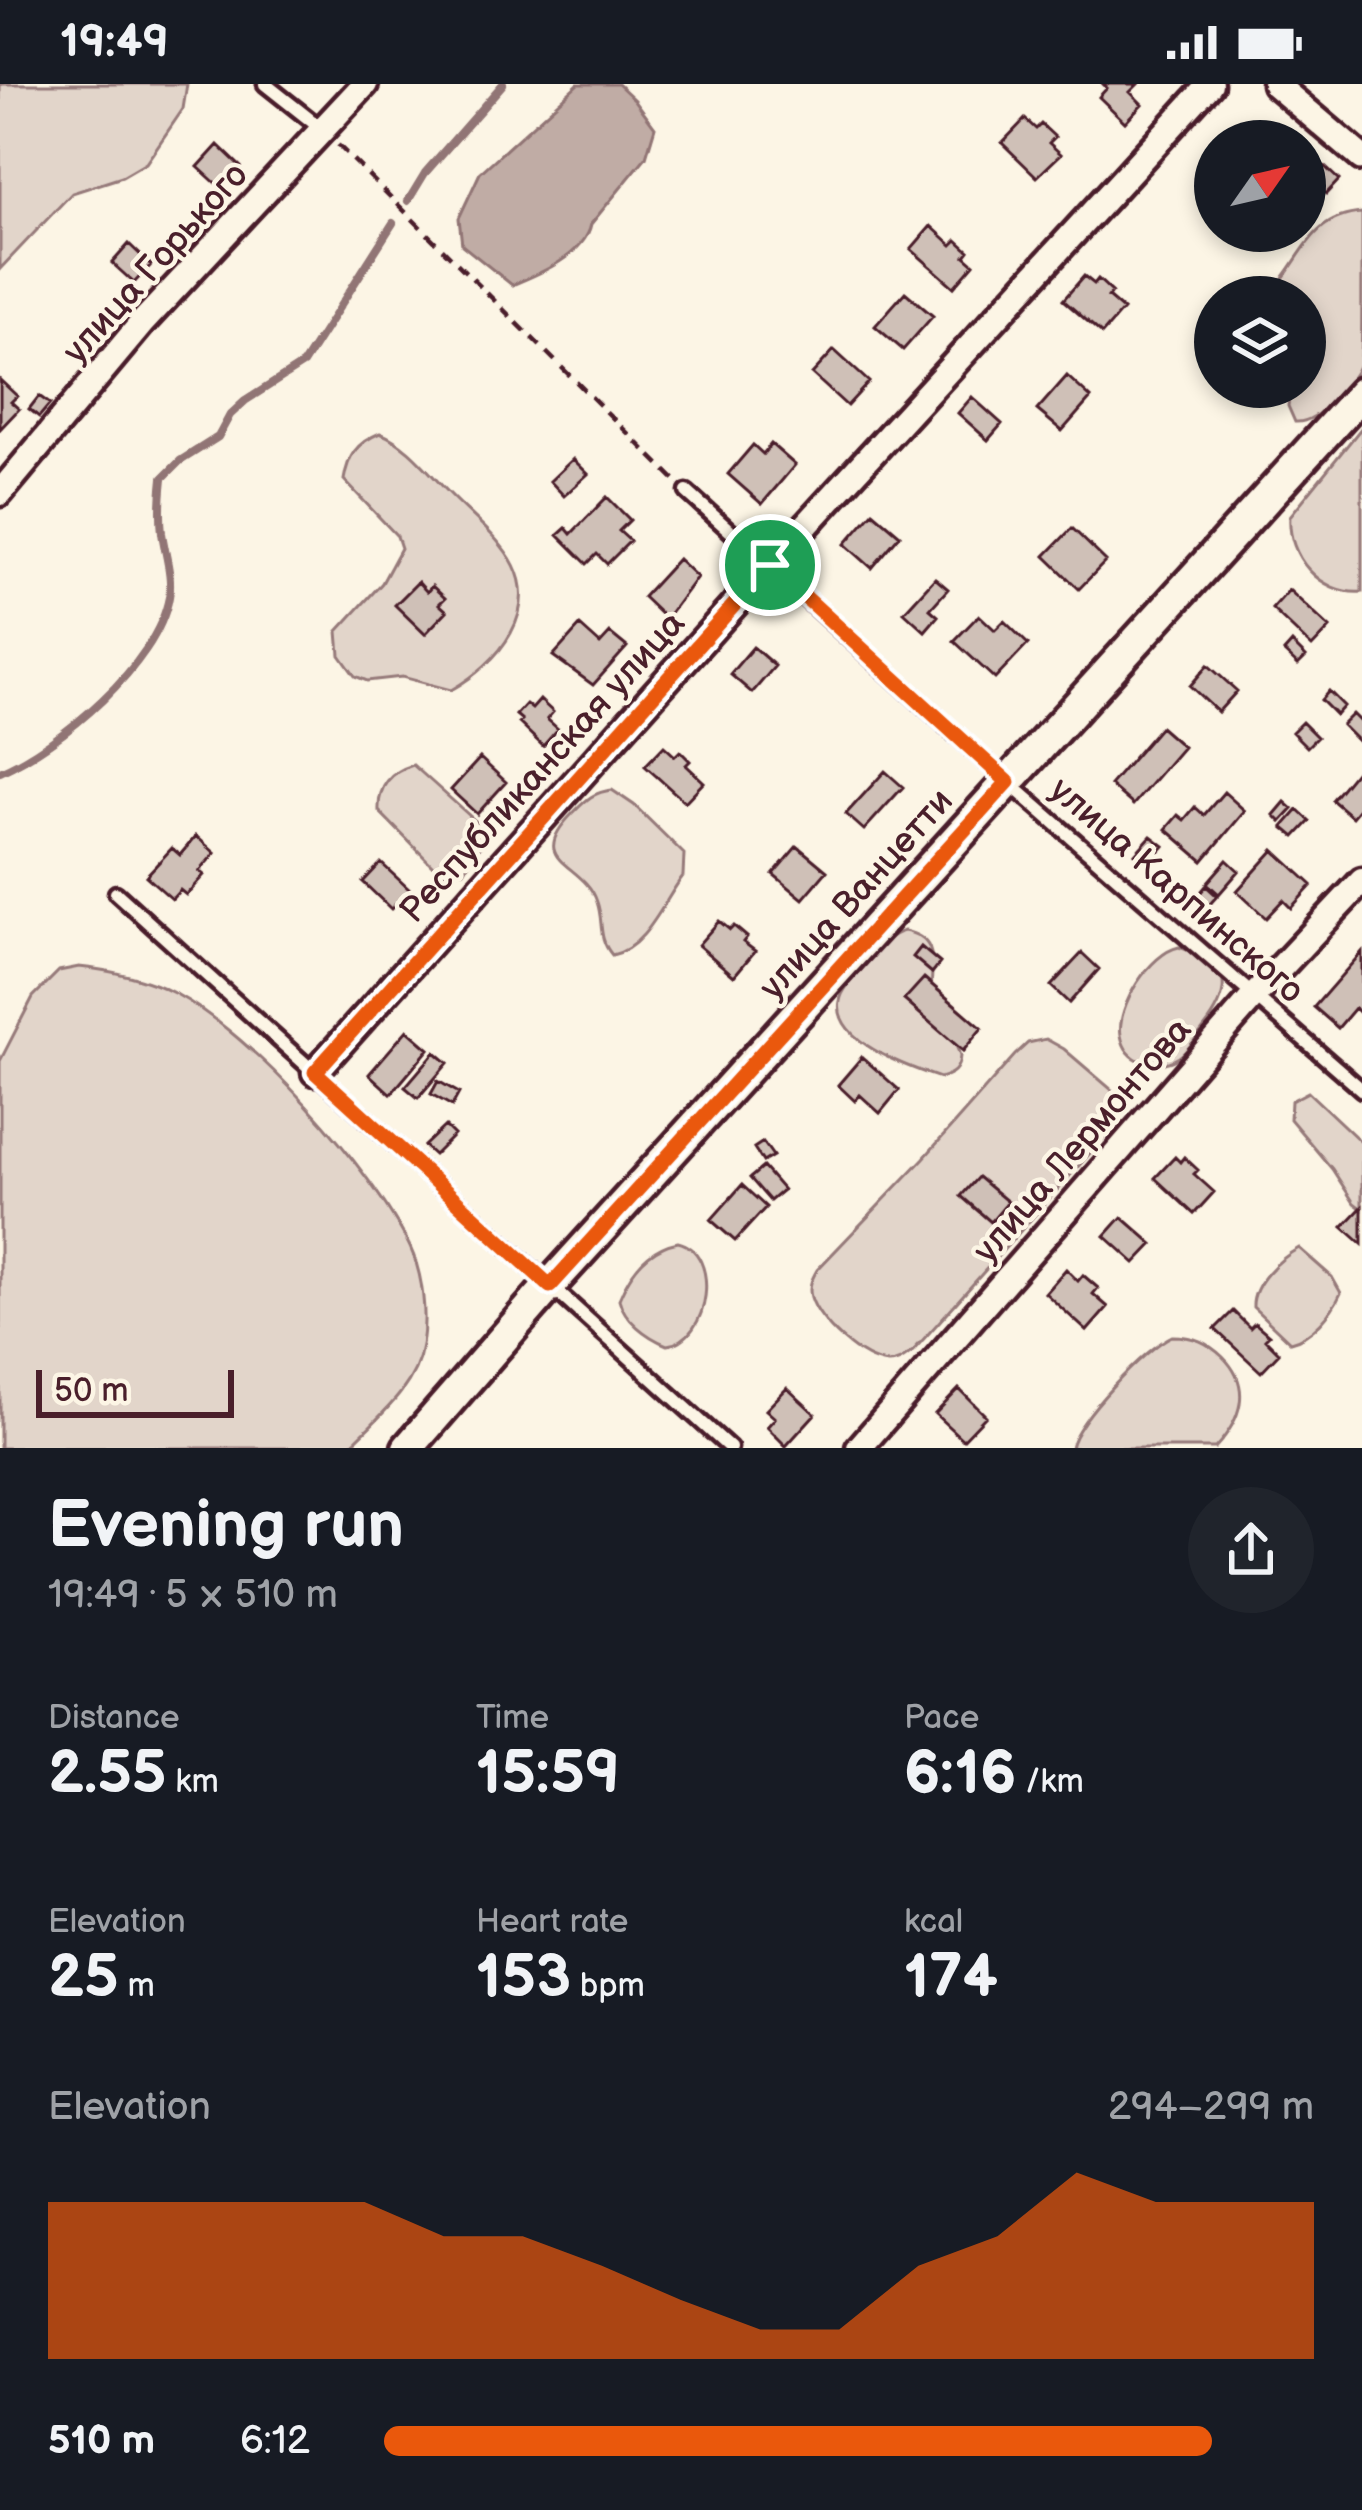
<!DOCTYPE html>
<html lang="en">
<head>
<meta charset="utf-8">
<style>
	body { margin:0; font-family:"Balsamiq Sans",sans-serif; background:#20242c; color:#f1f3f6; height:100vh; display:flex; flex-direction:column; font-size:45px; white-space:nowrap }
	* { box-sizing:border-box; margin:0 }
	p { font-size:39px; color:#9ea1a6 }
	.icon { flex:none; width:66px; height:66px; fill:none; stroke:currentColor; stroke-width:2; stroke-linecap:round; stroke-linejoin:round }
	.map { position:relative; height:1364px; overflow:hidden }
	.sheet { display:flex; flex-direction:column; background:#171b24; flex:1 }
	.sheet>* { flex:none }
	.needle { width:78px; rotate:56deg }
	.tools { position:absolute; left:1194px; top:36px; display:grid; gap:24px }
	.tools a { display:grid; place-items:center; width:132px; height:132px; border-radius:50%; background:#171b24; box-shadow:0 6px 18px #0003; font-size:60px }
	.scale { position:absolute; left:36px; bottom:30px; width:198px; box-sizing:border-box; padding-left:12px; border:6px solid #4a1f2b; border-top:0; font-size:33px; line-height:42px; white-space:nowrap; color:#4a1f2b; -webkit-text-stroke:9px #fcf5e5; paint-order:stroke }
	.pin { position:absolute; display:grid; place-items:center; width:102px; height:102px; color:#fff; margin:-51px; border:6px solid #fff; border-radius:50%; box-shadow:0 3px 12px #0007 }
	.round { display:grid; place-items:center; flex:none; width:126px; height:126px; border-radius:63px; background:#20242c }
	.headline { display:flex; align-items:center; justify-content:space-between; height:204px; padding:0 48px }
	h1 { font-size:66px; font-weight:800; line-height:90px }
	.figures { display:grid; grid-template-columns:repeat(3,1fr); gap:18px; height:204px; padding:12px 48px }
	.figures div { display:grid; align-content:center }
	.figures b { font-size:60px; font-weight:800 }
	.figures small { font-size:33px; font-weight:400 }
	.figures p { font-size:33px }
	.chart { height:336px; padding:24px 48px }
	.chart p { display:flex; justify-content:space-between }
	.chart svg { width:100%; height:216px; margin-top:12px; fill:#ea580c; opacity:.7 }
	ul { padding:0 48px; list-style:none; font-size:39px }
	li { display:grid; grid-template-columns:192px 144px 1fr; align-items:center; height:90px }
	li i { height:30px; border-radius:15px; background:#ea580c }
	.status { display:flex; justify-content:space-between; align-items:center; height:84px; padding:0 60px; background:#171b24; direction:ltr }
	.status svg { height:33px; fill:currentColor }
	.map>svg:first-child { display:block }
	.green { fill:#e2d5ca; stroke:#967a7a; stroke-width:3 }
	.water { fill:#c0aca5; stroke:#917474; stroke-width:3 }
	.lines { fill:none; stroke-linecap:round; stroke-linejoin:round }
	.stream { stroke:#917474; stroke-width:8 }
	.building { fill:#cfc0b7; stroke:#4a1f2b; stroke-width:3 }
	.service-casing { stroke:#4a1f2b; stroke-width:21 }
	.minor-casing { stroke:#4a1f2b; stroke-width:33 }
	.tertiary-casing { stroke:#4a1f2b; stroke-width:39 }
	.path { stroke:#4a1f2b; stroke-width:4.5; stroke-dasharray:12 9; stroke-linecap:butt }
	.service { stroke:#fcf5e5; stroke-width:12 }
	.minor { stroke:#fcf5e5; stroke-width:24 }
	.tertiary { stroke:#fcf5e5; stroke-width:30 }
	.route-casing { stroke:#fff; stroke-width:24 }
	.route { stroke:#ea580c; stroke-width:15 }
	.labels { text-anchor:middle; stroke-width:9; stroke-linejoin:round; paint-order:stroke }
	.street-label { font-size:36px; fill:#4a1f2b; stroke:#fcf5e5 }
</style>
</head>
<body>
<div class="status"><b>19:49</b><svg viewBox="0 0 49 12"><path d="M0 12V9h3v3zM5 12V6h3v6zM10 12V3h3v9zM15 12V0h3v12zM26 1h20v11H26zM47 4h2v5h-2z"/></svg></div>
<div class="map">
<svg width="1362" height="1364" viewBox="0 0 1362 1364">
	<rect width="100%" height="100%" fill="#fcf5e5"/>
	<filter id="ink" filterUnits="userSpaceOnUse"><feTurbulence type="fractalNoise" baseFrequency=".00833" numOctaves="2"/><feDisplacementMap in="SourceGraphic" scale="24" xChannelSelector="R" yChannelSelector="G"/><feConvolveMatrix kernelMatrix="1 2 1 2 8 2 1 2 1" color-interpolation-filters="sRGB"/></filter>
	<g filter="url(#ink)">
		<path class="green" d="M0 0H187L183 25 146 79 122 93 72 109 0 185Z
			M1362 129C1362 155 1362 262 1361 278 1351 300 1318 340 1295 338L1288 322 1290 303H1305V213H1265C1303 182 1304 133 1362 129Z
			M1362 343V508C1320 511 1287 472 1290 432Z
			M380 349C408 360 429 389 450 410 490 451 545 486 511 549 498 573 474 593 451 606L402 593 367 597 355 592 340 571 338 547 382 499 401 464 397 452 344 396C348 372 356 359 380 349Z
			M413 681 481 742 485 755 464 787 444 789 434 783 379 727C378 703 390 688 413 681Z
			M612 706 634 721 684 770 683 792C663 818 646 864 612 871 597 853 604 838 597 818 584 777 523 780 573 729 586 716 593 708 612 706Z
			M904 847C943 855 929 884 932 910 935 931 954 951 960 972 959 986 953 990 940 994 911 984 832 958 840 917 842 905 854 894 862 885 875 870 884 852 904 847Z
			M1179 863C1230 880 1235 904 1204 944 1196 954 1189 966 1179 973 1157 987 1126 980 1121 951 1116 923 1150 869 1179 863Z
			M79 883C111 886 148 895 176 910 254 952 371 1083 410 1163 423 1191 427 1230 422 1262 416 1304 376 1335 348 1364H0V977L33 913 59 887Z
			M1046 955 1064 965 1112 1006 1115 1027 1102 1056 913 1267C905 1273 899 1279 888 1279 861 1277 818 1238 811 1213 808 1202 812 1195 817 1186L924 1074 1015 971 1028 959Z
			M1308 1008 1362 1059V1125L1354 1119 1332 1085 1290 1035 1291 1017Z
			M678 1158C722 1168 710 1257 667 1261 647 1253 624 1236 619 1215 630 1188 648 1164 678 1158Z
			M1299 1164 1332 1193 1341 1209C1332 1229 1312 1253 1290 1258L1253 1223C1252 1200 1279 1175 1299 1164Z
			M1172 1252C1194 1252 1207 1258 1223 1273 1253 1303 1241 1336 1215 1364H1071C1074 1338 1147 1263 1172 1252Z"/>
		<path class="water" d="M578 0H618L635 16 655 43 646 73 591 140C585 171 539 190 512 201L462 161 459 134 480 89Z"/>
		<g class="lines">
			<path class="stream" d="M408 117 425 89 503 0
				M0 688C59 662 157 581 169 513 173 493 165 470 162 449 160 431 161 413 163 394L180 377 218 353 230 331 245 317 303 280 393 139"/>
		</g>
		<path class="building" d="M1103 0H1138L1130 8 1142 20 1125 38 1099 13 1107 4Z
			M1025 35 1036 45 1041 40 1055 53 1049 59 1061 70 1037 93 1002 59Z
			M218 61 241 83 221 104 198 83Z
			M1324 82 1339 96 1326 110 1311 96Z
			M931 142 952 161 957 156 969 167 965 172 974 180 954 203 911 165Z
			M129 160 151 181 134 199 112 179Z
			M1084 192 1094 200 1098 195 1112 208 1108 213 1123 226 1102 250 1063 216Z
			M905 208 933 232 903 266 875 242Z
			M834 266 869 298 847 322 812 290Z
			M1067 292 1091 314 1062 347 1037 326Z
			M0 296 17 312 11 318 19 325 0 345Z
			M39 312 50 320 39 333 29 325Z
			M972 313 1002 340 988 356 958 329Z
			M771 360 795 381 762 420 728 390 753 361 763 370Z
			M573 375 588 390 564 412 550 397Z
			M607 413 630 436 619 447 630 457 607 480 597 470 587 480 558 451 566 444 571 450Z
			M873 428 900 451 872 484 845 460Z
			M1072 444 1106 477 1079 505 1045 472Z
			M678 475 697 493 666 535 643 513Z
			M935 494 948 505 930 525 938 532 925 547 904 528Z
			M418 498 427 508 432 502 445 514 439 520 447 527 425 550 395 521Z
			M1289 506 1330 544 1312 563 1272 525Z
			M979 531 995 546 1004 537 1028 560 995 595 954 557Z
			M580 542 600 560 610 549 627 563 593 601 553 572Z
			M1292 559 1306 573 1298 581 1284 568Z
			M753 563 775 582 752 609 730 590Z
			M1208 581 1237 607 1218 628 1190 602Z
			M1329 607 1344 622 1336 631 1321 616Z
			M540 616 553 628 547 635 558 645 543 662 519 639 522 636 516 631 526 620 532 625Z
			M1353 630 1362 639 1361 660 1342 641Z
			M1302 638 1317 653 1307 663 1292 648Z
			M1160 643 1183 663 1133 721 1110 701Z
			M664 662 675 672 680 667 690 677 686 681 704 698 685 718 645 682Z
			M480 674 506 698 477 730 451 706Z
			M1359 683 1362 721 1352 733 1332 716Z
			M885 687 903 703 864 746 846 730Z
			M1224 708 1245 727 1203 777 1166 745 1178 731 1184 736 1195 723 1204 731Z
			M1285 718 1293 725 1281 738 1274 731Z
			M1298 726 1310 737 1295 753 1283 743Z
			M196 752 215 769 199 787 204 791 186 811 180 806 172 815 146 792 172 764 180 771Z
			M1151 752 1164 762 1147 781 1135 770Z
			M797 762 827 787 803 815 773 790Z
			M1274 766 1312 801 1291 824 1283 816 1266 834 1237 807Z
			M1227 776 1239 787 1219 810 1207 799Z
			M381 779 410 806 391 825 363 798Z
			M1206 802 1217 812 1201 830 1190 821Z
			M719 837 730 846 734 842 747 853 743 858 755 867 734 892 698 861Z
			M921 863 940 879 932 889 913 873Z
			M1362 868V931L1355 924 1338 944 1314 923Z
			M1082 869 1099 885 1069 919 1051 902Z
			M924 894 982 944 963 967 904 916Z
			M407 946 429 965 391 1010 369 990Z
			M435 968 448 979 418 1014 405 1003Z
			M862 973 899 1006 880 1029 860 1011 855 1017 838 1001Z
			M438 997 459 1009 452 1022 431 1010Z
			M445 1042 454 1051 434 1071 424 1062Z
			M763 1058 773 1072 763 1078 754 1064Z
			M1175 1073 1180 1078 1184 1073 1198 1086 1194 1090 1214 1108 1194 1130 1155 1094Z
			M763 1083 783 1106 770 1117 750 1094Z
			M978 1093 1008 1118 991 1138 961 1112Z
			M742 1101 766 1123 735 1157 711 1136Z
			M1362 1123V1160L1343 1143Z
			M1122 1133 1153 1160 1135 1179 1105 1152Z
			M1066 1185 1078 1197 1083 1191 1098 1204 1093 1210 1108 1223 1087 1247 1045 1209Z
			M1233 1227 1250 1244 1255 1239 1269 1251 1265 1255 1279 1269 1261 1288 1215 1245Z
			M787 1304 815 1330 786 1362 767 1343 775 1334 766 1326Z
			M959 1305 986 1332 963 1356 935 1330Z"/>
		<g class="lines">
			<defs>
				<path id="service" d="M265 0 323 46
					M687 408 1008 698 1362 1006
					M116 809 730 1364"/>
				<path id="minor" d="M1275 0 1362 74
					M0 409 142 239 365 0
					M315 988 770 481 1210 0
					M859 1364 1255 911 1362 797"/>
				<path id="tertiary" d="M408 1364 550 1201 1362 309"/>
			</defs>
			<use href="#service" class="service-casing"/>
			<use href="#minor" class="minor-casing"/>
			<use href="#tertiary" class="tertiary-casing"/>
			<path class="path" d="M338 61 675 396"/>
			<use href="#service" class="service"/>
			<use href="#minor" class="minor"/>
			<use href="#tertiary" class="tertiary"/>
		</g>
	</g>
	<g class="lines" filter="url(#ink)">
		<defs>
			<path id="route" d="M770 481 1008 698 550 1202 315 988Z"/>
		</defs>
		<use href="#route" class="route-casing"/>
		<use href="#route" class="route"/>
	</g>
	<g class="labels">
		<g class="street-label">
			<text transform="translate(154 178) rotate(-48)" y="13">улица Горького</text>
			<text transform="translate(541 682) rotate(-48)" y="13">Республиканская улица</text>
			<text transform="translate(1178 805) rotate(41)" y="13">улица Карпинского</text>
			<text transform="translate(855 809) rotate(-48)" y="13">улица Ванцетти</text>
			<text transform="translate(1081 1055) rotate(-49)" y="13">улица Лермонтова</text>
		</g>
	</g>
</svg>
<div class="tools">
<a><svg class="needle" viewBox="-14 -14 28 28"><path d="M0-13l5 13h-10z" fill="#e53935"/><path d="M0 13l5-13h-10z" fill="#9ea1a6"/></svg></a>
<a><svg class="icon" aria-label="layers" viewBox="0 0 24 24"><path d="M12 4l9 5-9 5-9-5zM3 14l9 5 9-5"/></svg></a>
</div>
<div class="scale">50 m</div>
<div class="pin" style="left:770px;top:481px;background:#1e9e55"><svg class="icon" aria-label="arrive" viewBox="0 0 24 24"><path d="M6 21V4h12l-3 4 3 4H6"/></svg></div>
</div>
<section class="sheet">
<div class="headline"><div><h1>Evening run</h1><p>19:49 · 5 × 510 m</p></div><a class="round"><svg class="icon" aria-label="share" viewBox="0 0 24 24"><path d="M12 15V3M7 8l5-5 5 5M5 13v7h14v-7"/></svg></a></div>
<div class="figures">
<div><p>Distance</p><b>2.55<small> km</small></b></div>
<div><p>Time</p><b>15:59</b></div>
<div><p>Pace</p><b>6:16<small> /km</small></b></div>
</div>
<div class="figures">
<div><p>Elevation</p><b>25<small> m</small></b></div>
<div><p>Heart rate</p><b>153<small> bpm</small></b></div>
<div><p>kcal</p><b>174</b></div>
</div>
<div class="chart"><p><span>Elevation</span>294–299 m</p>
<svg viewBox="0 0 160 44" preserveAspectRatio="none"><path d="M0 44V12L10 12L20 12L30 12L40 12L50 19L60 19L70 25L80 32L90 38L100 38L110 25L120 19L130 6L140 12L150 12L160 12V44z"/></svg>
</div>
<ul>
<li><b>510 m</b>6:12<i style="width:89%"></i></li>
</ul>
</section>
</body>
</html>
